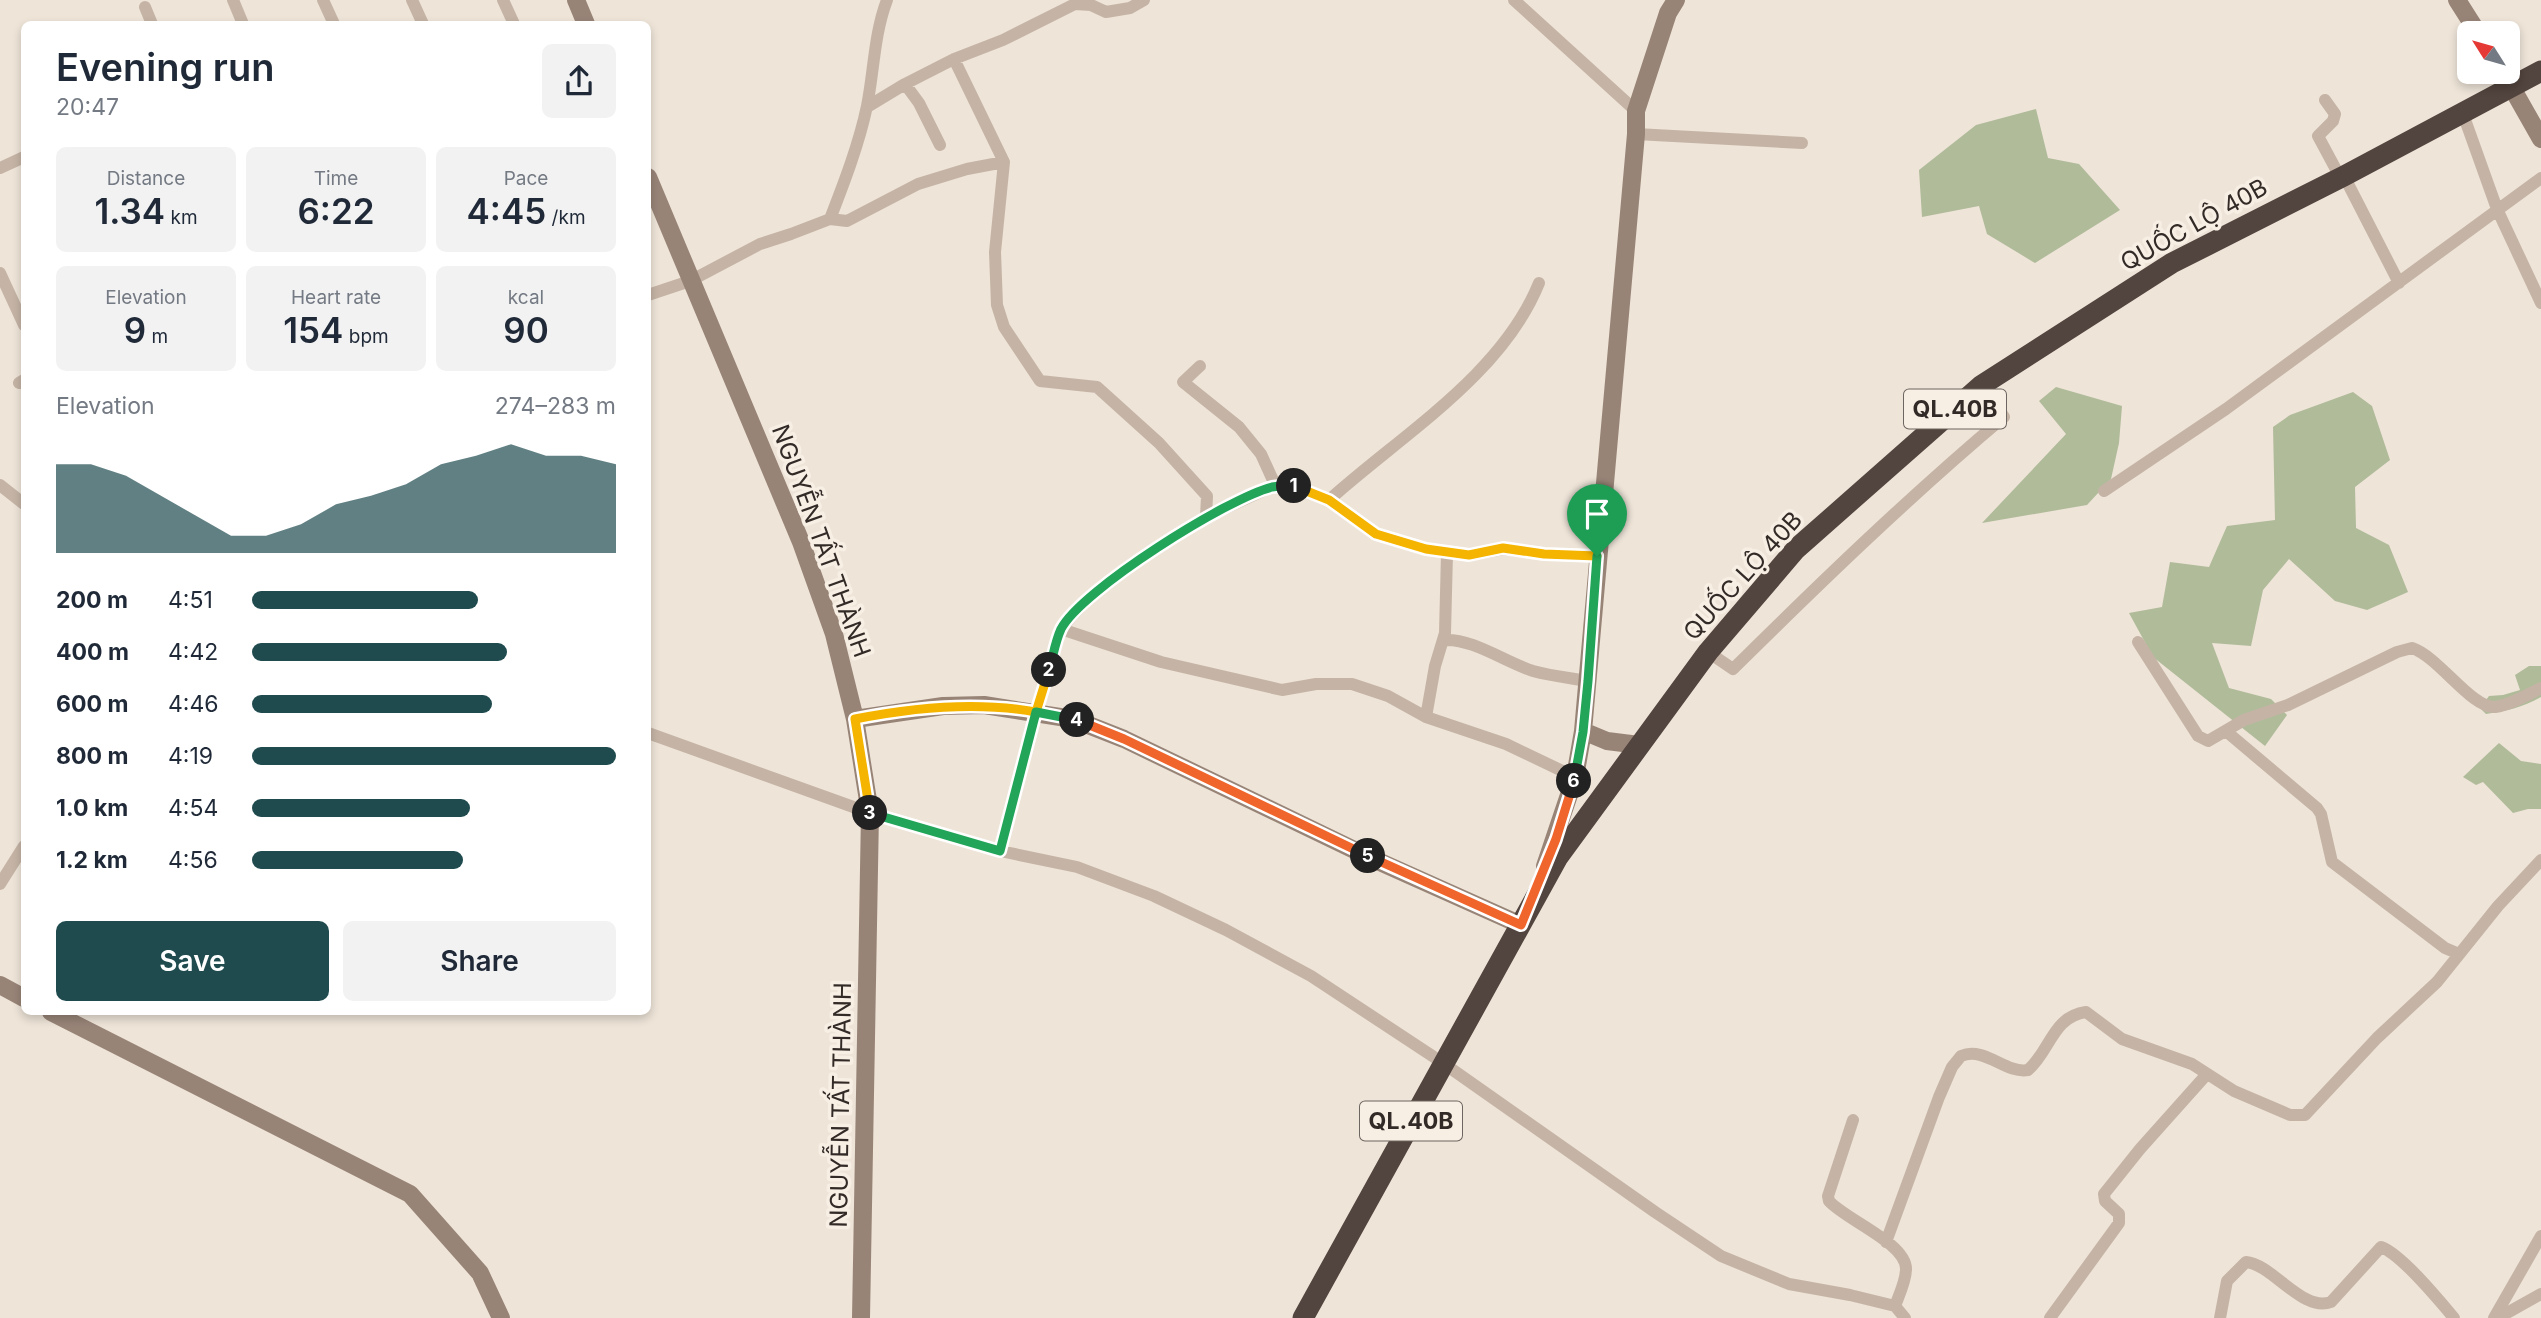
<!DOCTYPE html>
<html lang="en">
<head>
<meta charset="utf-8">
<style>
	body { margin:0; font-family:Inter,sans-serif; background:#f2f2f3; color:#1f2937; height:100vh; display:flex; flex-direction:column; font-size:26px; white-space:nowrap }
	* { box-sizing:border-box; margin:0 }
	p { font-size:23px; color:#747a83 }
	.icon { flex:none; width:38px; height:38px; fill:none; stroke:currentColor; stroke-width:2; stroke-linecap:round; stroke-linejoin:round }
	.map { position:relative; flex:1; overflow:hidden }
	.sheet { position:absolute; left:21px; top:21px; width:630px; height:994px; display:flex; flex-direction:column; background:#fff; border-radius:10px; box-shadow:0 4px 10px #0003 }
	.sheet>* { flex:none }
	.needle { width:46px; rotate:307deg }
	.tools { position:absolute; left:2457px; top:21px; display:grid; gap:14px }
	.tools a { display:grid; place-items:center; width:63px; height:63px; border-radius:10px; background:#fff; box-shadow:0 4px 10px #0003; font-size:35px }
	.pin { position:absolute; display:grid; place-items:center; width:60px; height:60px; color:#fff; margin:-72px -30px; border-radius:50% 50% 50% 0; rotate:-45deg; box-shadow:0 0 7px #0007 }
	.pin .icon { rotate:45deg }
	.km { position:absolute; width:35px; height:35px; margin:-18px; border-radius:50%; background:#222; color:#fff; font-size:19px; line-height:35px; text-align:center }
	.round { display:grid; place-items:center; flex:none; width:74px; height:74px; border-radius:10px; background:#f2f2f3 }
	.overview { display:flex; align-items:center; justify-content:space-between; height:119px; padding:0 35px }
	h1 { font-size:38px; font-weight:600; line-height:52px }
	.figures { display:grid; grid-template-columns:repeat(3,1fr); gap:10px; height:119px; padding:7px 35px }
	.figures div { display:grid; align-content:center; border-radius:10px; background:#f2f2f3; text-align:center }
	.figures b { font-size:35px; font-weight:600 }
	.figures small { font-size:19px; font-weight:400 }
	.figures p { font-size:19px }
	.chart { height:196px; padding:14px 35px }
	.chart p { display:flex; justify-content:space-between }
	.chart svg { width:100%; height:126px; margin-top:7px; fill:#1f4b4f; opacity:.7 }
	.cta { display:flex; gap:14px; margin-top:auto; padding:14px 35px }
	.cta a { flex:1; height:80px; border-radius:10px; background:#1f4b4f; color:#fff; font-size:28px; font-weight:600; line-height:80px; text-align:center }
	.cta a+a { background:#f2f2f3; color:#1f2937 }
	ul { padding:0 35px; list-style:none; font-size:23px }
	li { display:grid; grid-template-columns:112px 84px 1fr; align-items:center; height:52px }
	li i { height:18px; border-radius:9px; background:#1f4b4f }
	.map>svg:first-child { display:block }
	.green { fill:#b0bb9a }
	.lines { fill:none; stroke-linecap:round; stroke-linejoin:round }
	.street { stroke:#c5b4a6; stroke-width:12 }
	.secondary { stroke:#988477; stroke-width:18 }
	.highway { stroke:#52443e; stroke-width:21 }
	.split-1-casing { stroke:#fff; stroke-width:14 }
	.split-2-casing { stroke:#fff; stroke-width:14 }
	.split-3-casing { stroke:#fff; stroke-width:14 }
	.split-4-casing { stroke:#fff; stroke-width:14 }
	.split-5-casing { stroke:#fff; stroke-width:14 }
	.split-6-casing { stroke:#fff; stroke-width:14 }
	.split-7-casing { stroke:#fff; stroke-width:14 }
	.split-1 { stroke:#f5b400; stroke-width:9 }
	.split-2 { stroke:#22a559; stroke-width:9 }
	.split-3 { stroke:#f5b400; stroke-width:9 }
	.split-4 { stroke:#22a559; stroke-width:9 }
	.split-5 { stroke:#f0652b; stroke-width:9 }
	.split-6 { stroke:#f0652b; stroke-width:9 }
	.split-7 { stroke:#22a559; stroke-width:9 }
	.labels { text-anchor:middle; stroke-width:7; stroke-linejoin:round; paint-order:stroke }
	.shield { fill:#f7eee4; stroke:#6d655f; stroke-width:2 }
	.shield-label { font-size:23px; font-weight:bold; fill:#322a26 }
	.street-label { font-size:24px; fill:#322a26; stroke:#f7eee4 }
</style>
</head>
<body>
<div class="map">
<svg width="2541" height="1318" viewBox="0 0 2541 1318">
	<rect width="100%" height="100%" fill="#eee4d8"/>
	<path class="green" d="M2036 109 2048 158 2079 164 2120 210 2035 263 1987 234 1979 206 1922 217 1919 170 1976 125Z
		M2056 387 2122 406 2119 443 2111 479 2087 505 1982 523 2066 434 2039 401Z
		M2353 392 2372 406 2390 460 2355 487 2356 528 2389 545 2408 592 2367 610 2335 601 2289 559 2263 590 2251 646 2212 643 2229 688 2271 699 2287 715 2265 746 2153 657 2129 613 2162 607 2170 562 2209 567 2227 526 2275 520 2273 427 2290 415Z
		M2529 666H2541V697C2523 707 2507 711 2486 714L2480 708 2489 696 2503 695 2520 690 2515 675Z
		M2499 743 2521 761 2541 764V809H2528L2513 813 2483 782 2476 785 2463 777Z"/>
	<g class="lines">
		<path class="street" d="M233 0 243 24
			M323 0 334 24
			M412 0 423 24
			M503 0 514 24
			M1514 0 1636 111
			M145 7 152 24
			M954 59 1004 162 995 252 997 305 1004 327 1040 381 1097 387 1159 443 1207 496 1206 517C1156 549 1098 580 1061 629L1161 662 1282 690 1316 684H1352L1388 696 1426 717 1506 744 1575 777
			M905 84 919 103 940 145
			M2325 100 2335 114 2333 121 2318 136 2340 177
			M867 107 905 84 954 59 1003 40 1075 4 1091 5 1106 12 1130 8 1144 0
			M2463 114 2497 209 2541 303
			M1636 134 1802 143
			M0 168 24 157
			M2344 176 2399 283
			M830 219 847 221 918 184 967 169 1004 162
			M0 273 24 325
			M648 295 690 281 760 244 791 234 830 219C844 183 859 144 867 106 874 71 874 34 887 0
			M1200 366 1183 382 1239 427 1261 454 1276 487
			M19 383 24 380
			M0 485 24 504
			M2104 491 2226 409 2541 178
			M1329 500C1401 435 1502 375 1539 283
			M1206 517 1271 487 1293 486 1329 500 1375 534 1426 549 1470 555 1503 549 1544 554 1597 556
			M1444 640C1472 638 1505 662 1533 671 1551 676 1570 678 1588 681
			M2138 642 2198 736 2208 741 2244 720 2288 705 2397 652 2412 648C2439 657 2471 708 2495 707 2510 705 2527 695 2541 688
			M1708 652 1733 669C1821 582 1909 497 2004 417L1982 385
			M1426 717 1435 666 1445 633 1447 553
			M2227 732 2317 808 2321 814 2332 862 2445 948 2459 954
			M648 733 870 813 1000 851 1036 712 1061 629
			M1000 851 1077 867 1154 896 1226 930 1311 976 1443 1063 1655 1212 1721 1256 1789 1284 1850 1295 1895 1306 1905 1318
			M0 884 24 846
			M1853 1120 1828 1196 1829 1201C1846 1220 1906 1243 1906 1269 1906 1281 1899 1295 1895 1306
			M1886 1242 1939 1097 1952 1067 1961 1056C1985 1046 2005 1074 2028 1070 2051 1050 2052 1017 2086 1012L2122 1039 2192 1064 2234 1091 2290 1115H2305L2377 1038 2437 982 2498 906 2541 860
			M2050 1318 2119 1223V1214L2105 1201 2104 1194 2140 1149 2207 1074
			M2220 1318 2227 1281 2246 1262C2272 1264 2303 1313 2331 1302L2381 1247C2401 1254 2439 1300 2454 1318
			M2494 1318 2541 1236
			M2498 1318 2541 1294"/>
		<path class="secondary" d="M576 0 586 24
			M2457 0 2478 33
			M2503 72 2541 139
			M648 177 801 542 834 634 855 719 870 813 861 1318
			M855 719 943 706 984 705 1073 719 1124 739 1371 858 1521 925 1525 915
			M1583 731 1607 741 1639 745
			M1545 866 1575 777 1583 731 1636 134V111L1668 13 1676 0
			M0 985 24 998
			M51 1012 410 1194 480 1273 501 1318"/>
		<path class="highway" d="M1303 1318 1558 857 1708 652 1796 549 1982 385 2172 263 2344 176 2541 71"/>
	</g>
	<g class="lines">
		<defs>
			<path id="split-1" d="M1294 486 1329 500 1376 534 1426 549 1469 555 1503 548 1544 554 1597 556"/>
			<path id="split-2" d="M1049 670C1053 657 1055 642 1061 629 1081 590 1228 498 1272 487 1279 486 1287 486 1294 486"/>
			<path id="split-3" d="M870 813 855 719C915 707 976 701 1036 712L1049 670"/>
			<path id="split-4" d="M870 813 1000 851 1036 712 1077 720"/>
			<path id="split-5" d="M1077 720 1124 739 1368 856"/>
			<path id="split-6" d="M1368 856 1521 925 1556 839 1574 781"/>
			<path id="split-7" d="M1574 781 1583 732 1588 681 1597 556"/>
		</defs>
		<use href="#split-1" class="split-1-casing"/>
		<use href="#split-2" class="split-2-casing"/>
		<use href="#split-3" class="split-3-casing"/>
		<use href="#split-4" class="split-4-casing"/>
		<use href="#split-5" class="split-5-casing"/>
		<use href="#split-6" class="split-6-casing"/>
		<use href="#split-7" class="split-7-casing"/>
		<use href="#split-1" class="split-1"/>
		<use href="#split-2" class="split-2"/>
		<use href="#split-3" class="split-3"/>
		<use href="#split-4" class="split-4"/>
		<use href="#split-5" class="split-5"/>
		<use href="#split-6" class="split-6"/>
		<use href="#split-7" class="split-7"/>
	</g>
	<g class="labels">
		<g class="shield">
			<rect x="1904" y="389.5" width="102" height="39" rx="5"/>
			<rect x="1360" y="1101.5" width="102" height="39" rx="5"/>
		</g>
		<g class="shield-label">
			<text x="1955" y="417">QL.40B</text>
			<text x="1411" y="1129">QL.40B</text>
		</g>
		<g class="street-label">
			<text transform="translate(2194 225) rotate(-29)" y="8">QUỐC LỘ 40B</text>
			<text transform="translate(821 541) rotate(70)" y="8">NGUYỄN TẤT THÀNH</text>
			<text transform="translate(1743 576) rotate(-48)" y="8">QUỐC LỘ 40B</text>
			<text transform="translate(841 1105) rotate(-89)" y="8">NGUYỄN TẤT THÀNH</text>
		</g>
	</g>
</svg>
<div class="tools">
<a><svg class="needle" viewBox="-14 -14 28 28"><path d="M0-13l5 13h-10z" fill="#e53935"/><path d="M0 13l5-13h-10z" fill="#747a83"/></svg></a>
</div>
<div class="pin" style="left:1597px;top:556px;background:#1e9e55"><svg class="icon" aria-label="arrive" viewBox="0 0 24 24"><path d="M6 21V4h12l-3 4 3 4H6"/></svg></div>
<b class="km" style="left:1294px;top:486px">1</b>
<b class="km" style="left:1049px;top:670px">2</b>
<b class="km" style="left:870px;top:813px">3</b>
<b class="km" style="left:1077px;top:720px">4</b>
<b class="km" style="left:1368px;top:856px">5</b>
<b class="km" style="left:1574px;top:781px">6</b>
<section class="sheet">
<div class="overview"><div><h1>Evening run</h1><p>20:47</p></div><a class="round"><svg class="icon" aria-label="share" viewBox="0 0 24 24"><path d="M12 15V3M7 8l5-5 5 5M5 13v7h14v-7"/></svg></a></div>
<div class="figures">
<div><p>Distance</p><b>1.34<small> km</small></b></div>
<div><p>Time</p><b>6:22</b></div>
<div><p>Pace</p><b>4:45<small> /km</small></b></div>
</div>
<div class="figures">
<div><p>Elevation</p><b>9<small> m</small></b></div>
<div><p>Heart rate</p><b>154<small> bpm</small></b></div>
<div><p>kcal</p><b>90</b></div>
</div>
<div class="chart"><p><span>Elevation</span>274–283 m</p>
<svg viewBox="0 0 160 44" preserveAspectRatio="none"><path d="M0 44V13L10 13L20 17L30 24L40 31L50 38L60 38L70 34L80 27L90 24L100 20L110 13L120 10L130 6L140 10L150 10L160 13V44z"/></svg>
</div>
<ul>
<li><b>200 m</b>4:51<i style="width:62%"></i></li>
<li><b>400 m</b>4:42<i style="width:70%"></i></li>
<li><b>600 m</b>4:46<i style="width:66%"></i></li>
<li><b>800 m</b>4:19<i style="width:100%"></i></li>
<li><b>1.0 km</b>4:54<i style="width:60%"></i></li>
<li><b>1.2 km</b>4:56<i style="width:58%"></i></li>
</ul>
<div class="cta"><a>Save</a><a>Share</a></div>
</section>
</div>
</body>
</html>
